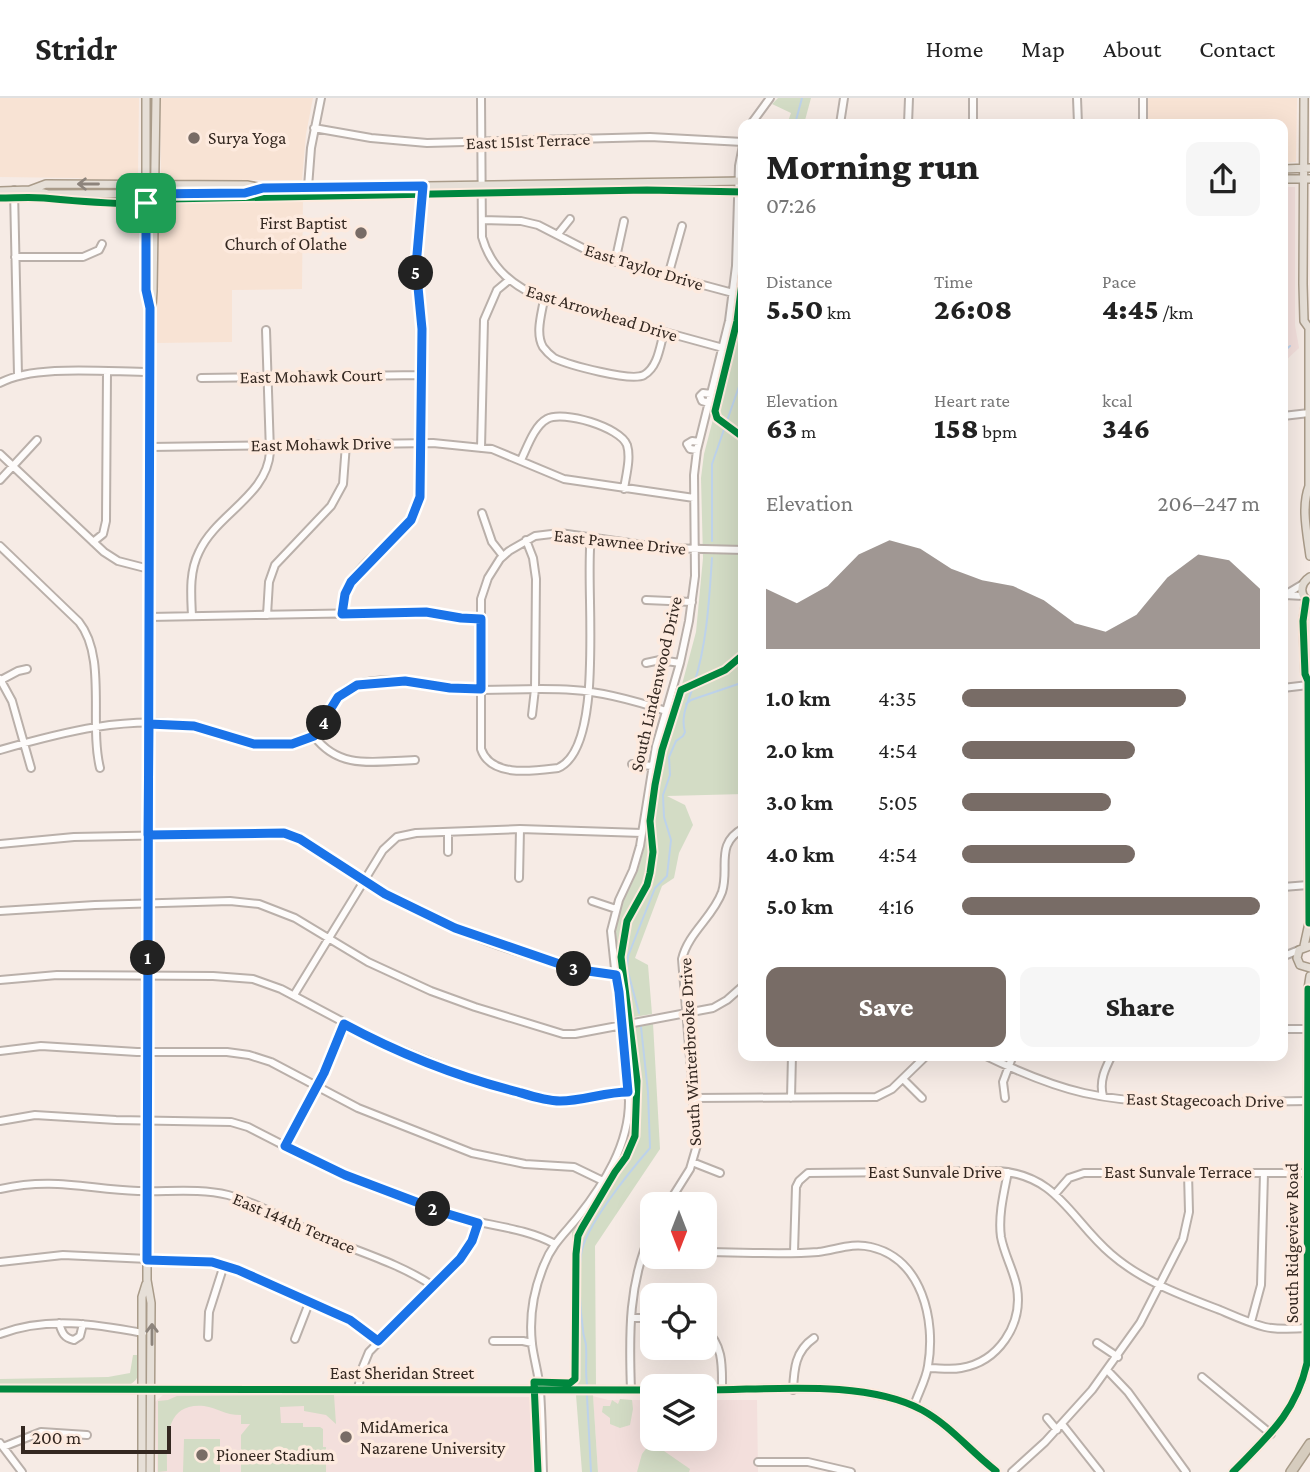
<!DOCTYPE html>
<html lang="en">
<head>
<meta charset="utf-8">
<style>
	body { margin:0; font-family:"Crimson Pro",serif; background:#f6f6f6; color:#222; height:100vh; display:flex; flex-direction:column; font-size:26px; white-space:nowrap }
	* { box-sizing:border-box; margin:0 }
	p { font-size:23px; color:#767676 }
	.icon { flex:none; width:38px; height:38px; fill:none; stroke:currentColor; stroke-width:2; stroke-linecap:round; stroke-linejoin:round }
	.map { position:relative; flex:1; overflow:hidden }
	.sheet { position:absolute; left:738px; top:21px; width:550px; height:942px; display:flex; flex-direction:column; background:#fff; border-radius:14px; box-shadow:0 7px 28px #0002 }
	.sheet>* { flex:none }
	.needle { width:46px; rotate:180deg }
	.buttons { position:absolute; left:640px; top:1094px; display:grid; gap:14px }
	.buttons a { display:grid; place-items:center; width:77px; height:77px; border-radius:14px; background:#fff; box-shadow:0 7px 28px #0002; font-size:35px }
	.scale { position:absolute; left:21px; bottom:18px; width:150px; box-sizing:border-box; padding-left:7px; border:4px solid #342821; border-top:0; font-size:19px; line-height:24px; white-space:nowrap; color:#342821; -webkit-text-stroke:5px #fdeade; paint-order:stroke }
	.pin { position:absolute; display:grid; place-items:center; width:60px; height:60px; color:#fff; margin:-30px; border-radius:14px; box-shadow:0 4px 10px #0006 }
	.km { position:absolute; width:35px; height:35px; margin:-18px; border-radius:50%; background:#222; color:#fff; font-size:19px; line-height:35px; text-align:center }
	.round { display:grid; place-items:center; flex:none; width:74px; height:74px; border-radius:14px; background:#f6f6f6 }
	.summary { display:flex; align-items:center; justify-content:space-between; height:119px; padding:0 28px }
	h1 { font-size:38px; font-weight:800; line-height:52px }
	.metrics { display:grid; grid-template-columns:repeat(3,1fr); gap:10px; height:119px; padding:7px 28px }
	.metrics div { display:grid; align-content:center }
	.metrics b { font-size:30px; font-weight:800 }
	.metrics small { font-size:19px; font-weight:400 }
	.metrics p { font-size:19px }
	.chart { height:196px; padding:14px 28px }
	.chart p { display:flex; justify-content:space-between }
	.chart svg { width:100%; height:126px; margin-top:7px; fill:#786c66; opacity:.7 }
	.cta { display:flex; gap:14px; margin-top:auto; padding:14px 28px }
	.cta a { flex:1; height:80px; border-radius:14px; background:#786c66; color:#fff; font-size:28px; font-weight:800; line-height:80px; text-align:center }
	.cta a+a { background:#f6f6f6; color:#222 }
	ul { padding:0 28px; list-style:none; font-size:23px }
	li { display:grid; grid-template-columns:112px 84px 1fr; align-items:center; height:52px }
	li i { height:18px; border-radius:9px; background:#786c66 }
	header { display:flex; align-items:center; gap:42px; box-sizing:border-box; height:98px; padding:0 35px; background:#fff; border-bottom:2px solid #e0e0e0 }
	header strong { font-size:33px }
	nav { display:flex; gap:38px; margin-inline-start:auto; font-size:24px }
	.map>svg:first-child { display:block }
	.built { fill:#f8e3d4 }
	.education { fill:#f3dfdc }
	.green { fill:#d3dcc5 }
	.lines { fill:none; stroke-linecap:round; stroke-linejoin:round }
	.stream { stroke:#bdd2ea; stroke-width:2 }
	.minor-casing { stroke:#bab0aa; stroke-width:10 }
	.major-casing { stroke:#a99b89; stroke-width:10 }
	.highway-casing { stroke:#a99b89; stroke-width:12 }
	.minor { stroke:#fefcfb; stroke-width:6 }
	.major { stroke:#e6dfd7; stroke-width:7 }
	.highway { stroke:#d6ccbe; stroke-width:9 }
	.cycleway-casing { stroke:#fdeade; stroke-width:11 }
	.cycleway { stroke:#00873e; stroke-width:7 }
	.oneway { stroke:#8d847c }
	.route-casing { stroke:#fff; stroke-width:14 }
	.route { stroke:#1a73e8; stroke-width:9 }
	.poi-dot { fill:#786c66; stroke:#fdeade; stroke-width:2.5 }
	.labels { text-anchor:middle; stroke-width:7; stroke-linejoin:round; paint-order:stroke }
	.poi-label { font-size:18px; fill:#342821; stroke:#fdeade; text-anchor:start }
	.street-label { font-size:18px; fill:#342821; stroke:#fdeade }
</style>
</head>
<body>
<header>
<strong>Stridr</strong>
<nav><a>Home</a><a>Map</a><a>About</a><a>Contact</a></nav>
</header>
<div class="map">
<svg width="1310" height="1374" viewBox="0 0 1310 1374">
	<rect width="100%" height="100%" fill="#f6ebe5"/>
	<path class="built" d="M0 0H139L138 78 134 81 87 82 78 80 0 79Z
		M160 0H313L306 36 302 82H164L161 79Z
		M1143 0H1297L1296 64 1283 65V26H1143Z
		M303 96 302 191 232 192V244L156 245 159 107 162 102 167 100Z"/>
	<path class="education" d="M1283 89H1295V227L1299 250 1283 265Z
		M164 1296 530 1299 533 1300 537 1374H157L155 1304Z
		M593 1298 608 1302H653V1340H705V1302H757L758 1374H598Z"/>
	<path class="green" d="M778 0H811L804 26H787L791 15 772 6Z
		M744 168V696L667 698 685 707 693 727 679 755 674 780 662 788 635 860 648 867 652 916 628 920 625 915 617 864 616 832 619 812 638 772 645 748 649 718 656 697 660 669 696 534 703 460 701 380 704 356 731 252Z
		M653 925 660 1051 595 1148 596 1287H572V1134L606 1085 623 1055 631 1034 634 1009 628 930Z
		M137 1239 139 1242C139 1256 145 1278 131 1286L0 1287V1281L108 1279 130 1275 133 1257H137Z
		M334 1297 336 1326 326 1317 304 1313V1308L280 1309 281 1325H303V1329H320L323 1331V1349H326V1374H241V1337L250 1326H241V1317C224 1317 218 1310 204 1308 163 1304 167 1346 167 1373L158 1374V1303L168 1302 177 1298Z
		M576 1297H593L598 1374H582Z
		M620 1301 632 1302 633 1311 630 1327 620 1330 610 1326V1320L602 1314 603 1308H610L612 1302 618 1306Z
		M184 1341H220V1374H183Z
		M651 1344 690 1371 689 1374H637L642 1356Z"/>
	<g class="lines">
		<path class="stream" d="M795 26 802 0
			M1283 254 1290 248
			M712 443V366L744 274
			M686 606 691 602 744 584
			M639 915 627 870 628 858 655 790 667 778 671 742 664 719 663 697 670 677 669 659 676 643 683 638 685 634C680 617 689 602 694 586 707 545 709 504 712 460
			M587 1286C585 1272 587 1261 586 1248 586 1243 583 1238 583 1232 580 1211 578 1178 581 1157 584 1129 631 1072 650 1050L648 994 641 929
			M587 1298 591 1374"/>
		<defs>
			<path id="minor" d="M481 0 482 139C491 171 514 189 544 201L723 250
				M1077 0 1078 26
				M1143 0V26
				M751 26 770 0
				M840 26 844 0
				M908 26 909 0
				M973 26V0
				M314 30 371 40 427 45 650 39 743 44
				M308 89 311 50 321 0
				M14 92 18 277
				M482 122 521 123 538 127 602 160 733 195
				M558 136 570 121
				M15 159H83L99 152 102 146
				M615 164 624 123
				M668 178 682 128
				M544 201C542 215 535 235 543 249 546 253 550 257 554 260 569 267 631 284 644 277 658 269 660 248 664 234
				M201 280 422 277
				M0 285C34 266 109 274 150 274
				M709 305 702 303 700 298 703 295 711 296
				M1283 318 1309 315
				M150 349 433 345 492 351 564 381 694 400
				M481 350 484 222 497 192 509 182
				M697 352 690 351 687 346 692 343 699 344
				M0 356 104 454 118 463 149 471
				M521 362C527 350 534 328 547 321 563 312 620 329 627 347 631 360 626 377 624 391
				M0 382 37 342
				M482 415 492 444 503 458
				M591 439C584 485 607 649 558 670 533 673 491 680 481 651V501L488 480 500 461 509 453 535 438 560 435 664 450 744 452
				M526 442 533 460 536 481 535 591 532 617
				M93 444 103 436 106 423 107 274
				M0 448 79 524C107 559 89 625 100 670
				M1285 497 1303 498
				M1283 498 1303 486
				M646 502 692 504
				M342 516C344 507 344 497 348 489 366 454 410 439 420 399L422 231 416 168 423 88
				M267 517 269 484 275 467 331 408 343 386 346 346
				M192 518C191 496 189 474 199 454 216 416 267 398 270 354L266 232
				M149 519 426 514 461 520 481 521
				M646 565 660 562 680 565
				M0 581 12 603 31 670
				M1 582 18 573 27 571
				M1283 590 1308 587
				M314 638C340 673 376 663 415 662
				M0 652C63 634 127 617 194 628 229 633 253 652 292 646 331 640 323 599 355 587 373 581 400 582 419 584 430 585 439 590 450 591 491 594 532 589 573 592 605 594 636 603 666 613
				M632 666 652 668
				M448 735V754
				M0 746 74 739 284 735 300 741C321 755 341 770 362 783 439 830 527 863 616 877
				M519 780 520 731
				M1283 789 1308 787
				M592 803 616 811
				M0 813 95 807 230 803 259 806 295 820 368 864 431 893 475 909 563 936H575L713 910 727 902 744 887
				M1284 858 1299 852
				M0 882 57 877 213 878 253 881 281 891 379 943 458 975 510 993 557 1003 629 994
				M294 897 383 752 397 739 416 735 520 731 642 735
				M1283 931H1310
				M0 953 41 948 137 954H227L249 957 271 964 358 1010 472 1055 525 1066 574 1069 603 1083
				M984 957C1017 973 1049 987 1084 995 1156 1011 1234 1003 1308 1003
				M903 981 922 1000
				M1103 998C1099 983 1105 971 1112 957
				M694 1000 876 999 892 991 927 957
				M791 1000 792 957
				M1005 1000 1003 984 1013 957
				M0 1023 35 1017 116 1022 231 1024 248 1029 330 1071 448 1116C483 1128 522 1128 555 1146
				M285 1048 324 975 344 926
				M692 1064 720 1075
				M0 1091C53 1079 87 1091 138 1093 168 1094 199 1090 228 1097 261 1106 290 1125 321 1138 359 1154 399 1165 433 1188
				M1056 1095 1069 1080 1084 1075H1307
				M668 1106 690 1071 697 1047 682 861C688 835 713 819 722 794 730 769 714 746 744 730
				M705 1154C742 1154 781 1157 818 1154 836 1152 852 1144 871 1149 922 1161 936 1222 928 1268 926 1282 918 1295 914 1308
				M794 1154 796 1089 799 1083 808 1075 998 1073C1058 1077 1071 1122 1111 1156 1142 1183 1181 1197 1220 1212 1234 1218 1249 1225 1265 1229 1278 1232 1293 1231 1307 1230
				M0 1164 63 1157 212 1164 238 1172 350 1222 378 1243
				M631 1220H653
				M1251 1224 1261 1187 1264 1075
				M59 1225C62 1235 64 1240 74 1242L80 1238 83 1226
				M705 1231C724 1248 722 1269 722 1292
				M0 1236C47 1218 95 1226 143 1235
				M208 1239 209 1214 224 1167
				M295 1241 309 1205
				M493 1243H523L532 1245
				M1097 1245 1118 1259
				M928 1270C939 1270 950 1272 961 1270 998 1264 1023 1227 1017 1190 1014 1173 1004 1156 1001 1139 998 1118 1004 1094 1008 1074
				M1108 1273 1128 1294 1186 1374
				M1202 1279 1271 1336
				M0 1291 653 1292
				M358 1291 362 1271 369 1254 460 1161 472 1143 478 1125
				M631 1292C629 1237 628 1182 653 1131
				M705 1292C770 1292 864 1281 922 1312 951 1328 970 1353 996 1373
				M793 1292C794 1271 795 1253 814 1240
				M1047 1320 1057 1332
				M1062 1326 1100 1374
				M0 1345 22 1374
				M3 1349 41 1334 87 1337
				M758 1364H808L851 1374
				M543 1374C542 1347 542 1320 540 1293 539 1277 534 1262 532 1246 529 1219 534 1191 544 1167 552 1146 565 1135 578 1119 604 1086 629 1047 629 1003L611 833 619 802 633 772 640 748 656 648 680 565 689 523 695 478 694 377 697 352 729 223 736 168 739 68 744 42
				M1012 1374 1045 1344 1092 1292 1140 1225 1183 1141 1189 1114 1188 1075"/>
			<path id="major" d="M146 0V192L150 206
				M1304 0 1303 186 1304 223 1309 230V388C1301 409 1307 435 1310 458
				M1283 71 1310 70
				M1283 81H1310
				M30 92 46 86 247 87 263 90H293L744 83
				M0 93 30 92 48 96 245 95 259 91
				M1310 479C1299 486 1299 497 1310 505
				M1304 848 1309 825 1308 583 1305 576 1303 523 1306 502
				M1310 848 1299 852 1297 860 1300 867 1310 870
				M142 1374V1199L146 1186
				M150 1374 151 1205 147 1182V1093L150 237 153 193 156 0
				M1233 1374C1267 1339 1296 1315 1307 1265L1308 891 1310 878"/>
			<path id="highway" d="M1291 1374 1310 1346"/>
		</defs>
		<use href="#minor" class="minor-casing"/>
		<use href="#major" class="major-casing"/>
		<use href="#highway" class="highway-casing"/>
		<use href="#minor" class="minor"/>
		<use href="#major" class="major"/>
		<use href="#highway" class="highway"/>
		<defs>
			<path id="cycleway" d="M0 100C14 100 29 99 44 100 65 102 154 111 168 101L647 92 744 94
				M744 170 737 223 715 313 717 320 744 340
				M1306 502 1303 523 1305 576 1308 583 1309 825
				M0 1291 653 1292
				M705 1292C770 1292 864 1281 922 1312 951 1328 970 1353 996 1373
				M538 1374 534 1284 570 1285 575 1281 576 1156 578 1138 582 1130 615 1074 626 1059 635 1038 637 983 621 859 627 823 647 787 650 775 653 754 650 723 655 687 662 652 681 592 725 572 744 556
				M1233 1374C1267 1339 1296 1315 1307 1265L1308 891"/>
		</defs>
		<use href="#cycleway" class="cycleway-casing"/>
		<use href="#cycleway" class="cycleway"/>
	</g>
	<defs><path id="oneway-shaft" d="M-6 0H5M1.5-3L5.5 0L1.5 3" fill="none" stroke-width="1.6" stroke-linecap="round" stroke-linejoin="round" transform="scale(1.75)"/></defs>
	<g class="oneway">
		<use href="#oneway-shaft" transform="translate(88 86) rotate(-180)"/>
		<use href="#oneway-shaft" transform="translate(152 1236) rotate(-90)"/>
	</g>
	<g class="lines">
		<defs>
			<path id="route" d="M146 105V192L150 210 147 1162 212 1164 238 1172 350 1222 378 1243 460 1161 472 1143 478 1125 448 1116 345 1077 285 1048 324 975 344 926C398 955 458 979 518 994 531 998 546 1003 560 1003 583 1003 605 994 628 994L619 894 616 877 574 871 455 830 385 796 300 741 284 735 148 737 149 626 194 628 254 646H292L314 638 338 599 357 587 405 583 450 590 481 591V521L461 520 426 514 342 516 345 496 351 484 411 422 420 399 422 231 416 168 423 88 263 90 245 95 146 96V105"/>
		</defs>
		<use href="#route" class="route-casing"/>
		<use href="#route" class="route"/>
	</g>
	<g class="poi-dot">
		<circle cx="194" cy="40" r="7"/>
		<circle cx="361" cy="135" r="7"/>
		<circle cx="346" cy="1339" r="7"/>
		<circle cx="202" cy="1357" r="7"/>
	</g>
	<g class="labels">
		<g class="poi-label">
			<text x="208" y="46">Surya Yoga</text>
			<text x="347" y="131" text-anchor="end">First Baptist<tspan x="347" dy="21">Church of Olathe</tspan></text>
			<text x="360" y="1335">MidAmerica<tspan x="360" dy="21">Nazarene University</tspan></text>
			<text x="216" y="1363">Pioneer Stadium</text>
		</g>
		<g class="street-label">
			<text transform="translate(528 43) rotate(-2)" y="6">East 151st Terrace</text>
			<text transform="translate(644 169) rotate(17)" y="6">East Taylor Drive</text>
			<text transform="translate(602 215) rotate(17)" y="6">East Arrowhead Drive</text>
			<text transform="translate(311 278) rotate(-1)" y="6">East Mohawk Court</text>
			<text transform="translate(321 346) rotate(-1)" y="6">East Mohawk Drive</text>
			<text transform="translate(620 444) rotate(6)" y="6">East Pawnee Drive</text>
			<text transform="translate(656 586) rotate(-77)" y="6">South Lindenwood Drive</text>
			<text transform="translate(690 954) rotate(-93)" y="6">South Winterbrooke Drive</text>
			<text transform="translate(1205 1002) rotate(1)" y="6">East Stagecoach Drive</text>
			<text x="935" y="1080">East Sunvale Drive</text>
			<text x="1178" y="1080">East Sunvale Terrace</text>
			<text transform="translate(294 1125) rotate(23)" y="6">East 144th Terrace</text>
			<text transform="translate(1292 1145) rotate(-90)" y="6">South Ridgeview Road</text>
			<text x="402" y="1281">East Sheridan Street</text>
		</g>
	</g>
</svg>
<div class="buttons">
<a><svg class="needle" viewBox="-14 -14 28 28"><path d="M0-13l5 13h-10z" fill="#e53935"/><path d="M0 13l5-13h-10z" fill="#767676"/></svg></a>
<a><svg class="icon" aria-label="locate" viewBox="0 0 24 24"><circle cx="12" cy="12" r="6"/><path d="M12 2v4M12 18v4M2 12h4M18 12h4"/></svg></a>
<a><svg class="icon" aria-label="layers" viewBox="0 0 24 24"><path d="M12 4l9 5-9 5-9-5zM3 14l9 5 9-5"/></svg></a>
</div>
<div class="scale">200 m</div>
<div class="pin" style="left:146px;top:105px;background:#1e9e55"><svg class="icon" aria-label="arrive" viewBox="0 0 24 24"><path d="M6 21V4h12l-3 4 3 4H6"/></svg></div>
<b class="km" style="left:148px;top:860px">1</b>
<b class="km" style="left:433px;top:1111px">2</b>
<b class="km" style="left:574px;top:871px">3</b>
<b class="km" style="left:324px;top:625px">4</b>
<b class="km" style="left:416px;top:175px">5</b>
<section class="sheet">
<div class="summary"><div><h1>Morning run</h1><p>07:26</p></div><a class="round"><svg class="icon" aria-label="share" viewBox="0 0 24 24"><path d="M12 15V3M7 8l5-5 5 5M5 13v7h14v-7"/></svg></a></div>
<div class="metrics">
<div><p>Distance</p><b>5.50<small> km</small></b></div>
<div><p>Time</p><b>26:08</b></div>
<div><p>Pace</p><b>4:45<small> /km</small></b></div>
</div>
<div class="metrics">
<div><p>Elevation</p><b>63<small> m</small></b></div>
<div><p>Heart rate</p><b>158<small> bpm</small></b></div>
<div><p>kcal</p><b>346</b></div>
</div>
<div class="chart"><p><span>Elevation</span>206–247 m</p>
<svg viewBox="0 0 160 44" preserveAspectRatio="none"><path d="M0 44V23L10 28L20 22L30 11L40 6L50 9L60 16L70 20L80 22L90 27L100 35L110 38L120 32L130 19L140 11L150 13L160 23V44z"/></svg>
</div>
<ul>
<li><b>1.0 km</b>4:35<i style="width:75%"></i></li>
<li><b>2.0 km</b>4:54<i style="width:58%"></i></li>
<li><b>3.0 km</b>5:05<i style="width:50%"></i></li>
<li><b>4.0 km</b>4:54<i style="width:58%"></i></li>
<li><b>5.0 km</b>4:16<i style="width:100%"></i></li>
</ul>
<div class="cta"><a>Save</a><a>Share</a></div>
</section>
</div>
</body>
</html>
